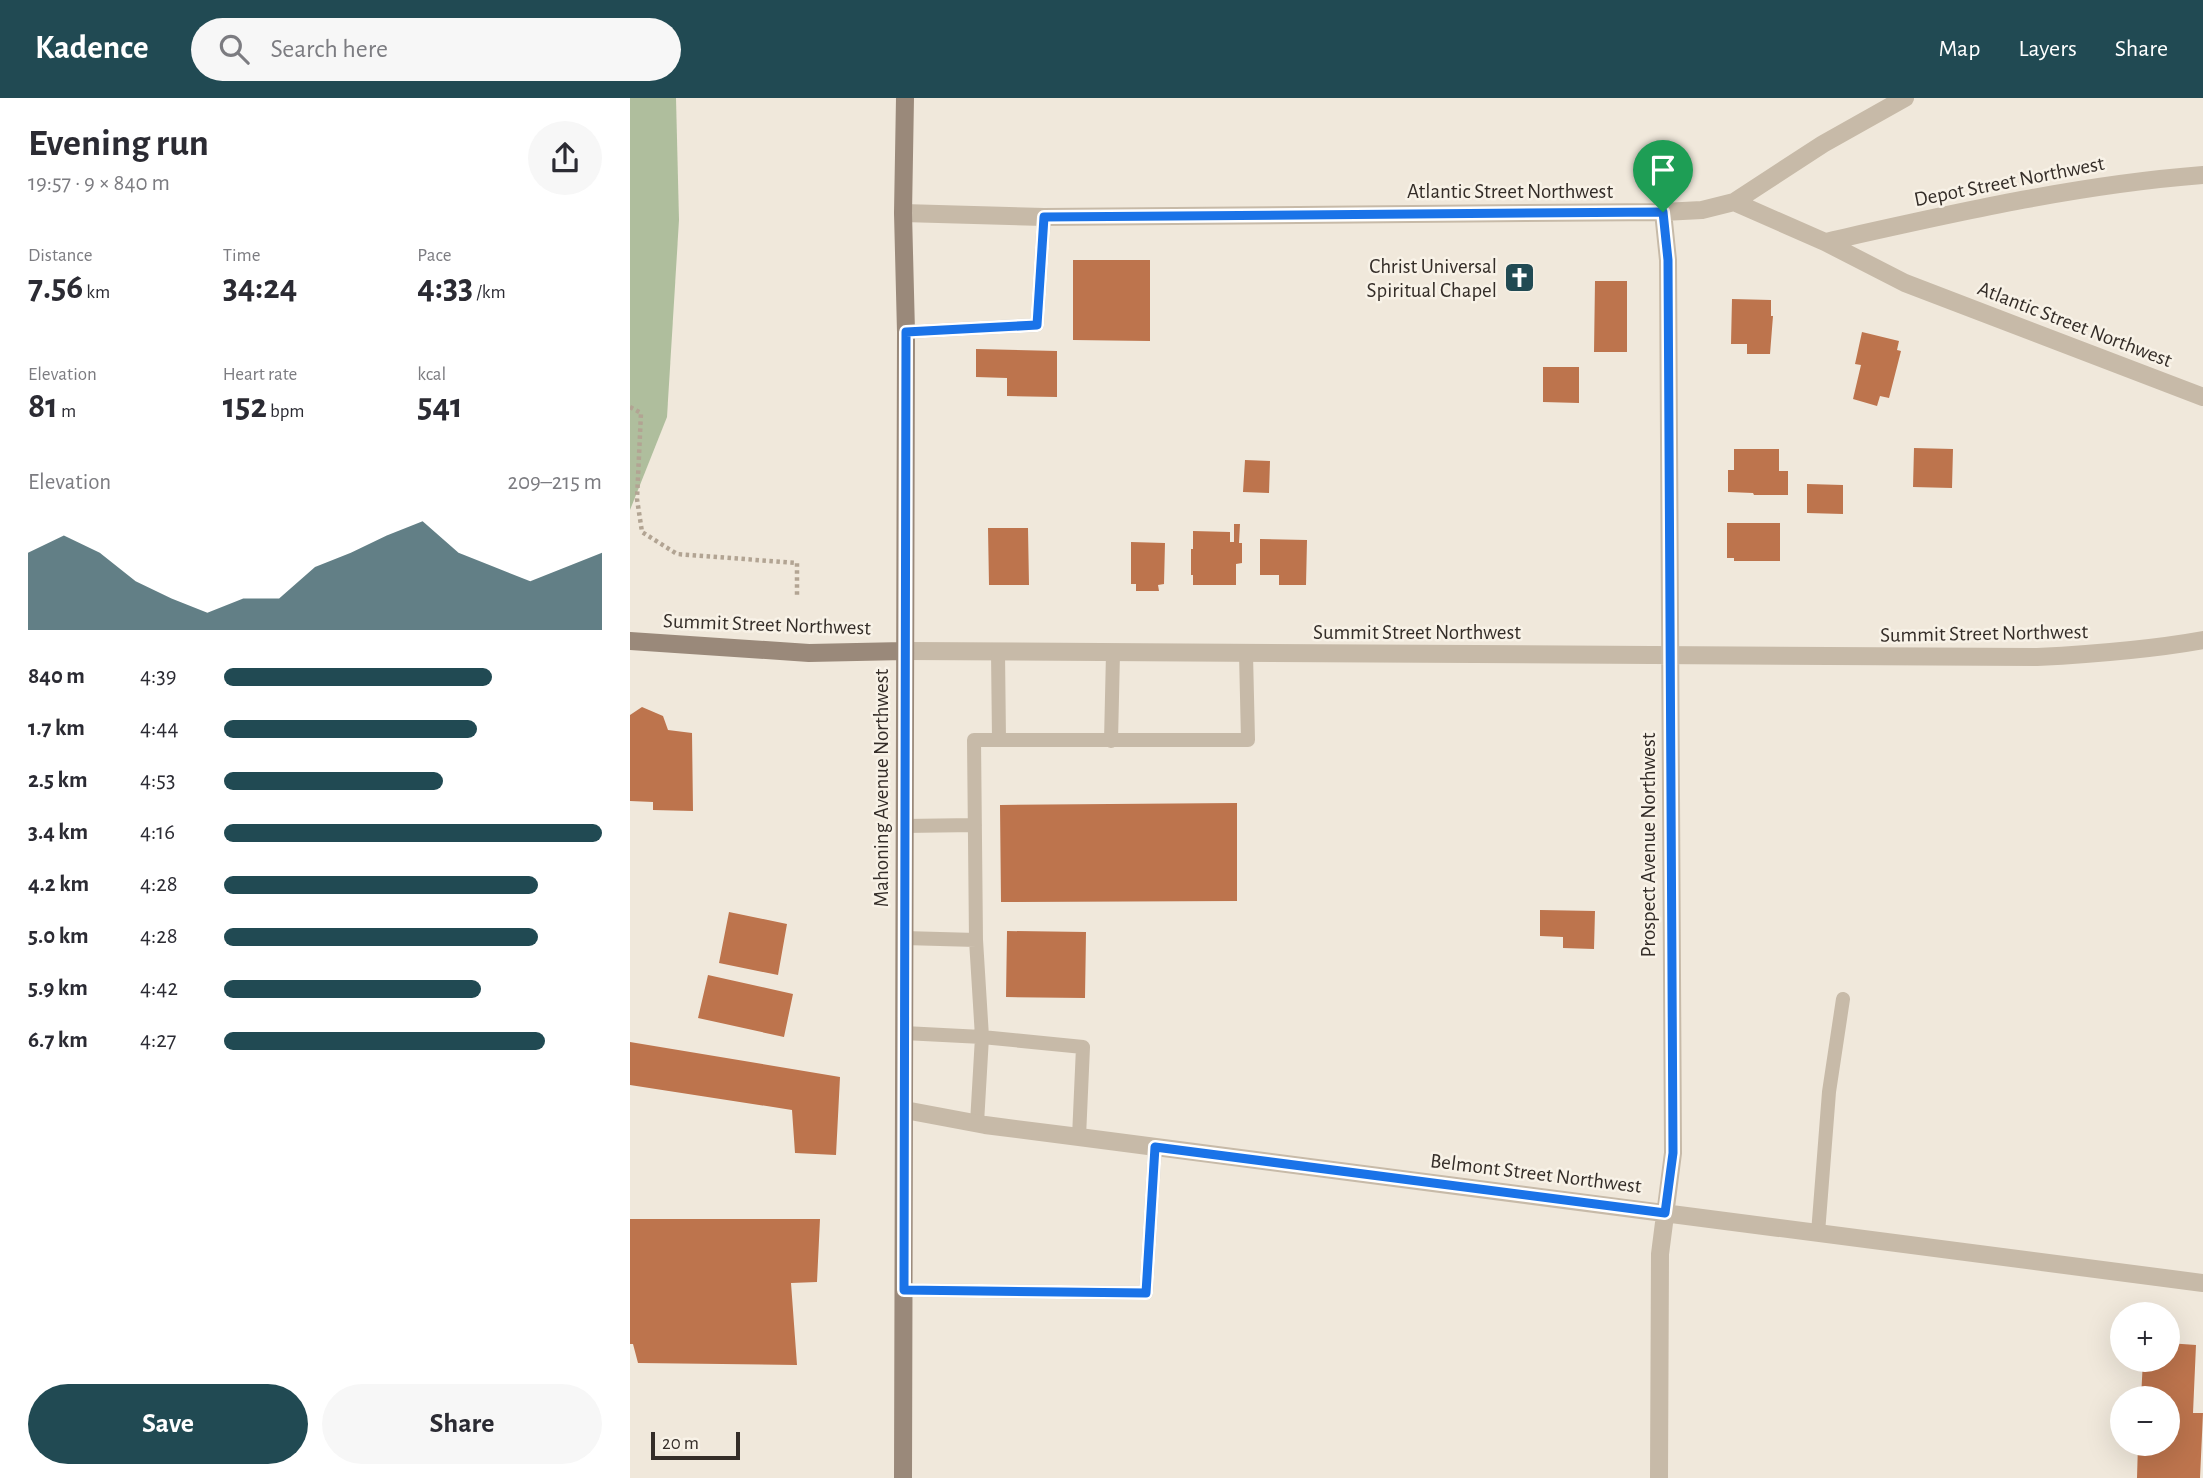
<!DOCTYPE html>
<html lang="en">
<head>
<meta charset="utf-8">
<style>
	body { margin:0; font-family:"Alegreya Sans",sans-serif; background:#f7f7f7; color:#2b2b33; height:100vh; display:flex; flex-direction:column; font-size:26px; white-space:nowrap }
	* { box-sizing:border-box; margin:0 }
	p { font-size:23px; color:#7c7c81 }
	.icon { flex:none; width:38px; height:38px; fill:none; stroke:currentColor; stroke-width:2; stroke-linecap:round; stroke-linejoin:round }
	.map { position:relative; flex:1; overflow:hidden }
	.side { display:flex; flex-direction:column; background:#fff; width:630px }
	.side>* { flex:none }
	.tools { position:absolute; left:1480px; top:1204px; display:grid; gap:14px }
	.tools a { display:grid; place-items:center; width:70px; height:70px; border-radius:50%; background:#fff; box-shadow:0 7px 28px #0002; font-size:35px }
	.scale { position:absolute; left:21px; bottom:18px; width:89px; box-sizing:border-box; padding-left:7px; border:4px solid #342d28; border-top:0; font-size:19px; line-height:24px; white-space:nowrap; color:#342d28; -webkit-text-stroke:5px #f8f2e7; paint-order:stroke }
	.pin { position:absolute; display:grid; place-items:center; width:60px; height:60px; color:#fff; margin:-72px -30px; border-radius:50% 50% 50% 0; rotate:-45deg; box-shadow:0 0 7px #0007 }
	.pin .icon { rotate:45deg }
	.round { display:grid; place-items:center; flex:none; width:74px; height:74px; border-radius:37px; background:#f7f7f7 }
	.headline { display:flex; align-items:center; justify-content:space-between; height:119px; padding:0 28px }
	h1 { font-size:38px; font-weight:600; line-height:52px }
	.figures { display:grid; grid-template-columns:repeat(3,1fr); gap:10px; height:119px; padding:7px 28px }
	.figures div { display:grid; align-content:center }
	.figures b { font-size:35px; font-weight:600 }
	.figures small { font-size:19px; font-weight:400 }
	.figures p { font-size:19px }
	.chart { height:196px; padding:14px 28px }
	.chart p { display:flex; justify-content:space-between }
	.chart svg { width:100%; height:126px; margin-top:7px; fill:#214a53; opacity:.7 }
	.action { display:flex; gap:14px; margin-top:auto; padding:14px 28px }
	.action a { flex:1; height:80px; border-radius:42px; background:#214a53; color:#fff; font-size:28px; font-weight:600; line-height:80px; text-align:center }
	.action a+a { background:#f7f7f7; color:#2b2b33 }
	ul { padding:0 28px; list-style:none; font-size:23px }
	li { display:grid; grid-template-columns:112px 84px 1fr; align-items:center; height:52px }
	li i { height:18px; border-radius:9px; background:#214a53 }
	header { display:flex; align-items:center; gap:42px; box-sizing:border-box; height:98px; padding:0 35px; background:#214a53; color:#fff }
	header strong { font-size:33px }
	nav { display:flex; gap:38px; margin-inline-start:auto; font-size:24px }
	.search { width:490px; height:63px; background:#f7f7f7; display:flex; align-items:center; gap:18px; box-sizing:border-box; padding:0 24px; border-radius:38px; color:#7c7c81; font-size:26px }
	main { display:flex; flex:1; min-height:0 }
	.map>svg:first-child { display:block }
	.green { fill:#afbe9d }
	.building { fill:#bd744d }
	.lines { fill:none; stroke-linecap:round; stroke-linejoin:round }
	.path { stroke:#b2a493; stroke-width:4.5; stroke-dasharray:3.5 3.5; stroke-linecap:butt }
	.service { stroke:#c7baa8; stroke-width:14 }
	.minor { stroke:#c7baa8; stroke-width:18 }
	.secondary { stroke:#9a897a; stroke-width:18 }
	.route-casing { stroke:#fff; stroke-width:14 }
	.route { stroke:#1a73e8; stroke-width:9 }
	.labels { text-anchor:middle; stroke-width:5; stroke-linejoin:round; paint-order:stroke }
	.street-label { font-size:21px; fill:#342d28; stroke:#f8f2e7 }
	.poi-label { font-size:21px; fill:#342d28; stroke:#f8f2e7; text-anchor:end }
</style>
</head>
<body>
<header>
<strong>Kadence</strong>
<div class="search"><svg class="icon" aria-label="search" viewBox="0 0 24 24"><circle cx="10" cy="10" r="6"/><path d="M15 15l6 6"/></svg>Search here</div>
<nav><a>Map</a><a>Layers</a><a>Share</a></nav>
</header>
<main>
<section class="side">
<div class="headline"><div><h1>Evening run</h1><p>19:57 · 9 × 840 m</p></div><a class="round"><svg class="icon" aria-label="share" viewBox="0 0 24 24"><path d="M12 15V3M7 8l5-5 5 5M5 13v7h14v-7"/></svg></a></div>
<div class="figures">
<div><p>Distance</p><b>7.56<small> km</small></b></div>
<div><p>Time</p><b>34:24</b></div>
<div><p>Pace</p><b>4:33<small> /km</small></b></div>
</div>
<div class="figures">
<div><p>Elevation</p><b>81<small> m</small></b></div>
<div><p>Heart rate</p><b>152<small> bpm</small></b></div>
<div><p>kcal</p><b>541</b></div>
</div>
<div class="chart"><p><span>Elevation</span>209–215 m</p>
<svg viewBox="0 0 160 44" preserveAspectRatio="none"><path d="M0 44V17L10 11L20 17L30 27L40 33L50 38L60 33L70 33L80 22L90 17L100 11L110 6L120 17L130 22L140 27L150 22L160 17V44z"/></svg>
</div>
<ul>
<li><b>840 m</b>4:39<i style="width:71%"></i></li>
<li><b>1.7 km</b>4:44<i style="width:67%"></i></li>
<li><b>2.5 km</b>4:53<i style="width:58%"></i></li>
<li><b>3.4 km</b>4:16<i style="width:100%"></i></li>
<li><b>4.2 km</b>4:28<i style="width:83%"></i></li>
<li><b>5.0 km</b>4:28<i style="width:83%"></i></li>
<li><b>5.9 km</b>4:42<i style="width:68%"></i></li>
<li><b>6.7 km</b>4:27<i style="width:85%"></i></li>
</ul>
<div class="action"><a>Save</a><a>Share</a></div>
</section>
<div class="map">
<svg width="1573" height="1380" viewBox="0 0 1573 1380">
	<rect width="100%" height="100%" fill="#f0e8db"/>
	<path class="green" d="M0 0H46L49 122 37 319 0 412Z"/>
	<path class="building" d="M443 162H520V243L443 242Z
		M965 183H997V254H964Z
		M1102 201 1141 202V218H1143L1140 256H1117V246H1101Z
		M1232 234 1269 243 1267 252 1271 253 1259 300 1250 298 1247 308 1223 301 1231 267 1225 266Z
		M346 251 427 253V299L377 298V280L346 279Z
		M913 269H949V305L913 304Z
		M1284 350 1323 351 1322 390 1283 389Z
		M1104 351H1149V373H1158V397H1124L1123 395 1098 394V372H1104Z
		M615 362 640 363 639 395 613 394Z
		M1177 386 1213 387V416L1177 415Z
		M1097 425H1150V463H1104V460H1097Z
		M604 426H610L609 445H612V465L606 466V487H563V477H561V451H563V433L600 434V444H604Z
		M358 430H398L399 487H359Z
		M630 441 677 442 676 487H649V477H630Z
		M501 444 535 445 534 486 528 487 529 493H506V486H501Z
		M12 609 33 618 38 632 62 635 63 713 23 712V704L0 703V617Z
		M607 705V803L371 804 370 707Z
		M910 812 965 813 964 851 933 850V839L910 838Z
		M99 814 157 826 148 877 89 865Z
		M377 833 456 834 455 900 376 899Z
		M78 877 163 896 154 939 68 920Z
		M0 944 210 979 206 1057 165 1055 162 1012 0 987Z
		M0 1121H190L187 1184 161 1185 167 1267 8 1265 3 1246H0Z
		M1538 1245 1566 1247 1563 1315H1573L1570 1380H1507L1508 1346H1538V1300H1511L1513 1262H1538Z"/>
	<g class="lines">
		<path class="path" d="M0 309 11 315 7 401 12 434 47 456 167 465V498"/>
		<path class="service" d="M276 234 407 227 414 119
			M368 554 369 642
			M481 643 483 555
			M274 728 345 727
			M274 840 346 842 344 642H618L616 556
			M346 842 352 939 453 949 449 1039
			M274 935 352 939 347 1025
			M1188 1135 1199 994 1213 901
			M274 1192 516 1195 525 1049"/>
		<path class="minor" d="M1104 104 1193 46 1275 0
			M273 115 414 119 1033 114 1072 112 1104 104 1195 144 1275 185 1573 299
			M1195 144C1320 116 1444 87 1573 77
			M274 553 1407 559C1463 556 1518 552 1573 542
			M275 1012 355 1027 449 1039 1573 1185
			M1029 1380 1030 1156 1043 1055 1038 162 1033 114"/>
		<path class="secondary" d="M0 543 179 555 274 553
			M273 1380 276 234 273 115 275 0"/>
	</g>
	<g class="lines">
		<defs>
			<path id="route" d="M1033 114 1038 162 1043 1055 1035 1115 525 1049 516 1195 274 1192 276 234 407 227 414 119Z"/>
		</defs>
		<use href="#route" class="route-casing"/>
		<use href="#route" class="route"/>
	</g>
	<defs>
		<symbol id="church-square" viewBox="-11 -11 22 22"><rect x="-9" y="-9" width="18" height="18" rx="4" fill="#214a53" stroke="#f8f2e7"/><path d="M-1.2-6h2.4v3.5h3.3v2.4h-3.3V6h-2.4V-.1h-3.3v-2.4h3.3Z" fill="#fff"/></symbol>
	</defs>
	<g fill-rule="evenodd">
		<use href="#church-square" x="872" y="162" width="35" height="35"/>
	</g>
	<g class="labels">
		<g class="street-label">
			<text transform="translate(1379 83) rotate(-11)" y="7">Depot Street Northwest</text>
			<text x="880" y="100">Atlantic Street Northwest</text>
			<text transform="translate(1445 226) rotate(21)" y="7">Atlantic Street Northwest</text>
			<text transform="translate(137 526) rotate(2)" y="7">Summit Street Northwest</text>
			<text x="787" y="541">Summit Street Northwest</text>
			<text transform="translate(1354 535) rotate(-1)" y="7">Summit Street Northwest</text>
			<text transform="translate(251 690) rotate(-90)" y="7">Mahoning Avenue Northwest</text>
			<text transform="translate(1018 747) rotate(-90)" y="7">Prospect Avenue Northwest</text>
			<text transform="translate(906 1075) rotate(7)" y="7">Belmont Street Northwest</text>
		</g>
		<g class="poi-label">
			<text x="867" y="175">Christ Universal<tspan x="867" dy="24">Spiritual Chapel</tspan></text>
		</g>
	</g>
</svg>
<div class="tools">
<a>+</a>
<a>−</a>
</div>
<div class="scale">20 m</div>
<div class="pin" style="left:1033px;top:114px;background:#1e9e55"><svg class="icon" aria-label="arrive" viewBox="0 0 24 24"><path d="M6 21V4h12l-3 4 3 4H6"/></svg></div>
</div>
</main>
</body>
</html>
